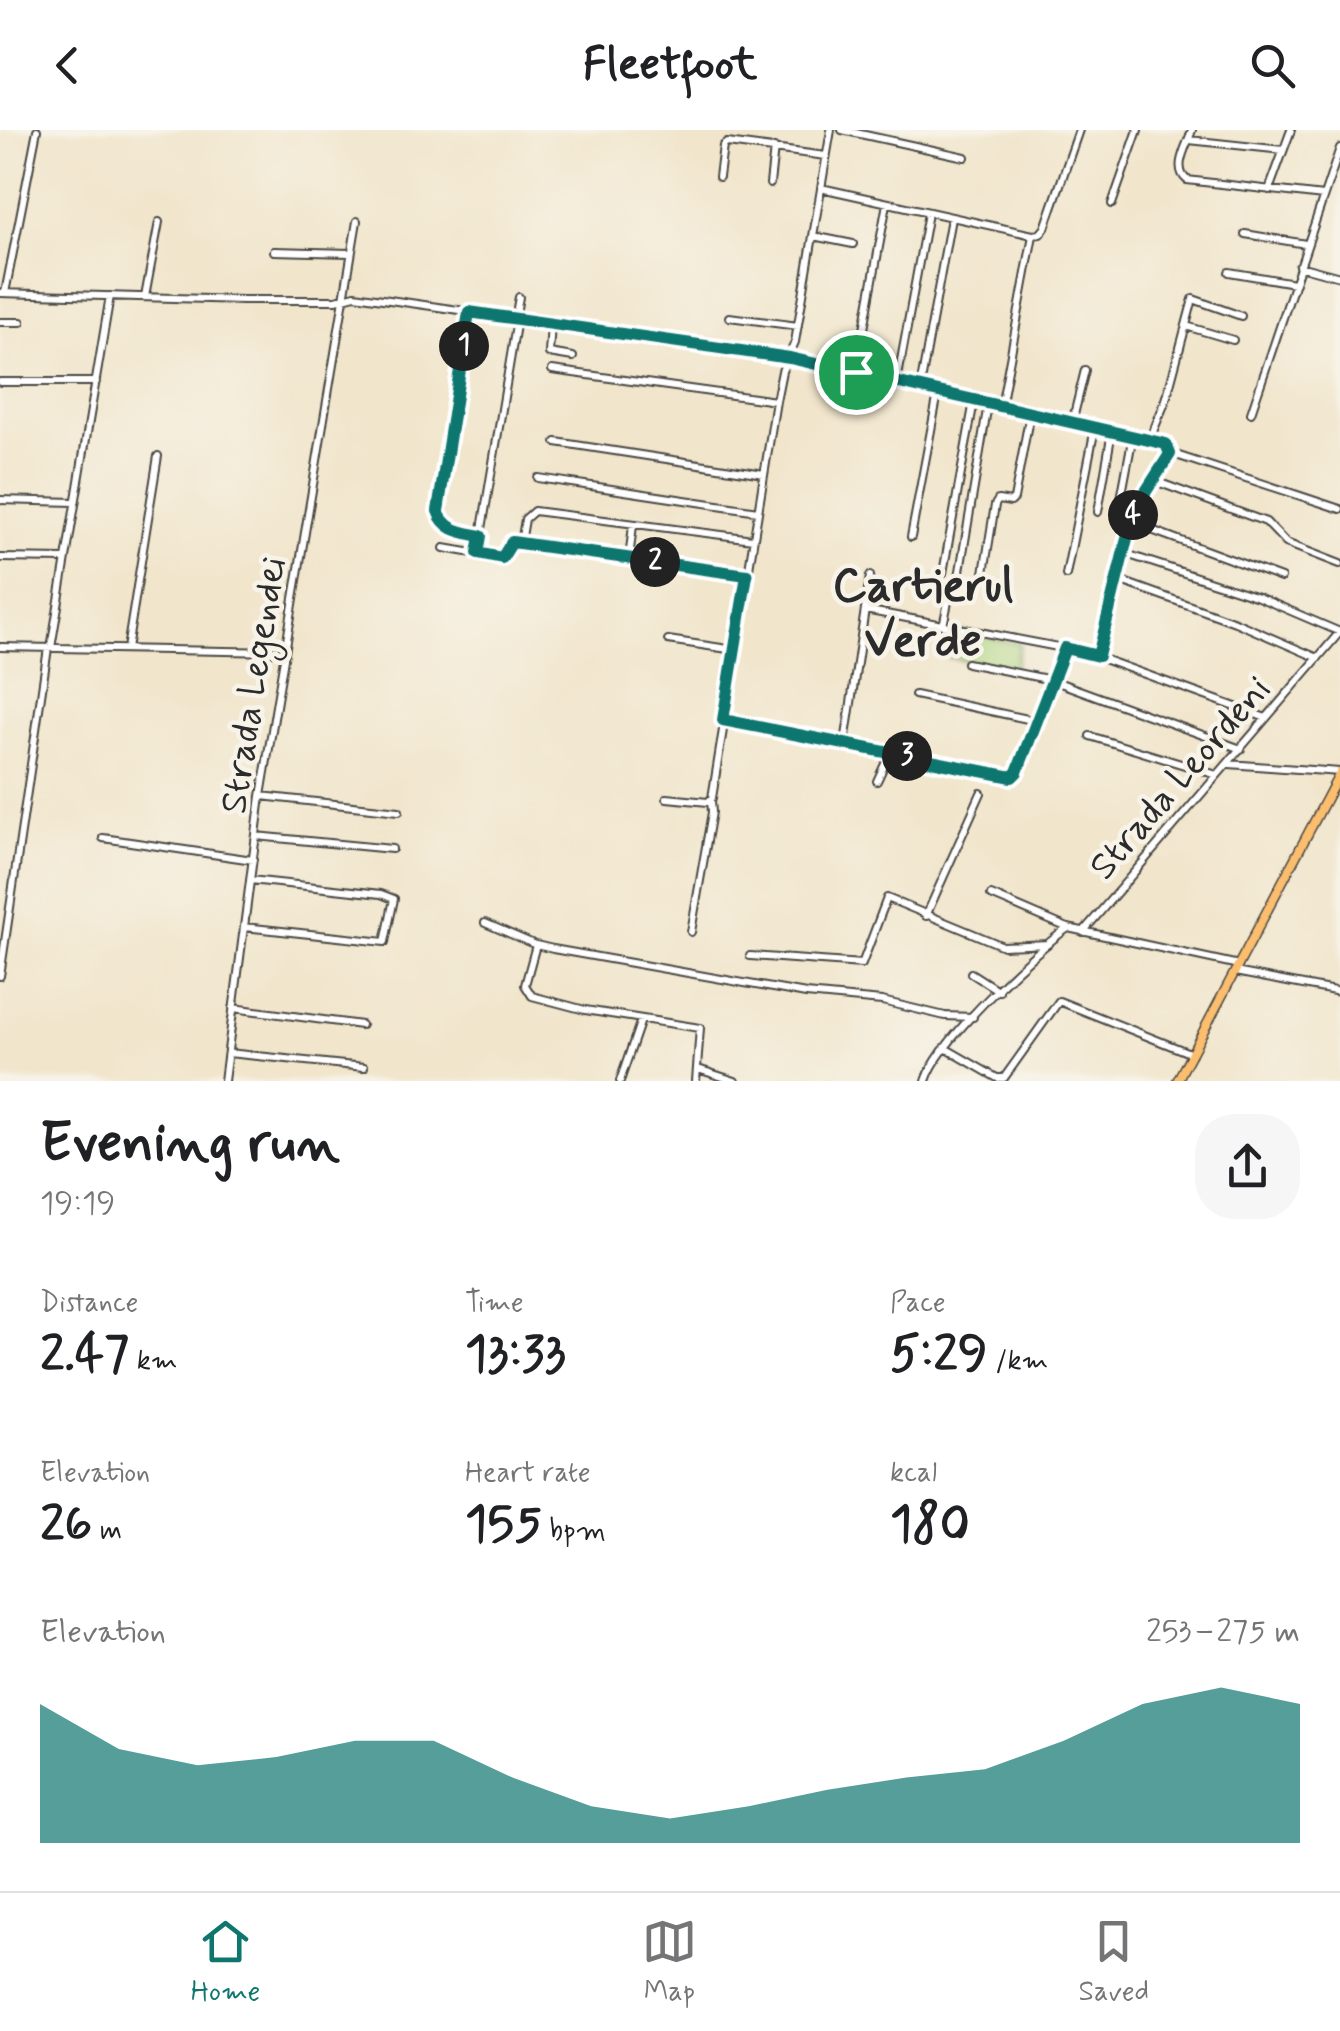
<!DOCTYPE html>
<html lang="en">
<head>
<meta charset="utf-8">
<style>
	body { margin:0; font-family:Mynerve,sans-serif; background:#f6f6f6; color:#202124; height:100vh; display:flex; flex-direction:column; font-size:38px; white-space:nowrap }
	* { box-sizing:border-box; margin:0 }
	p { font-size:32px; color:#757577 }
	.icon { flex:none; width:55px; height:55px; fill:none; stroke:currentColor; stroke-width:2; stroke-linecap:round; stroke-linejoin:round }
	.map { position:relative; height:951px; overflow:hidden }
	.details { display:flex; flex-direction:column; background:#fff; flex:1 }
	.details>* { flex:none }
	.pin { position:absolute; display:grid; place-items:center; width:85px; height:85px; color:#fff; margin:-42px; border:5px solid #fff; border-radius:50%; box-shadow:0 2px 10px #0007 }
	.km { position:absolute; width:50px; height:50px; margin:-25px; border-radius:50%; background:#222; color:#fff; font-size:28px; line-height:50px; text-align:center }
	.round { display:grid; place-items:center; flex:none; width:105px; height:105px; border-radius:40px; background:#f6f6f6 }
	.summary { display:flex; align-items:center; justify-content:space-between; height:170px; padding:0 40px }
	h1 { font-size:55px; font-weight:700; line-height:75px }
	.metrics { display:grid; grid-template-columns:repeat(3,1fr); gap:15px; height:170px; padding:10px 40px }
	.metrics div { display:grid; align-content:center }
	.metrics b { font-size:50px; font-weight:700 }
	.metrics small { font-size:28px; font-weight:400 }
	.metrics p { font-size:28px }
	.chart { height:280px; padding:20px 40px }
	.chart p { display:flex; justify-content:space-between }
	.chart svg { width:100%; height:180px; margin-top:10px; fill:#0f766e; opacity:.7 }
	header { display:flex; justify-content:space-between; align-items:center; height:130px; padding:0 40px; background:#fff; font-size:45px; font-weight:700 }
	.dock { display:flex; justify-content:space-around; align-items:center; height:140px; border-top:2px solid #e0e0e0; background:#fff; font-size:28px; color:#757577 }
	.dock a { display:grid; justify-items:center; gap:5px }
	.dock .on { color:#0f766e }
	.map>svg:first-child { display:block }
	.green { fill:#add37e; stroke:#6c7f54; stroke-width:2.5 }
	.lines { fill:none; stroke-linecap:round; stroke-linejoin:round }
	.minor-casing { stroke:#494743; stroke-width:10 }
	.major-casing { stroke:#494743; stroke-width:11 }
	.minor { stroke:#fff; stroke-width:6 }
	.major { stroke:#fbbd6e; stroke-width:8 }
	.route-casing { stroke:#fff; stroke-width:20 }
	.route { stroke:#0f766e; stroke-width:12 }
	.labels { text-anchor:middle; stroke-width:9; stroke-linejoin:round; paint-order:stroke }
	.street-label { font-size:38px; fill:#2b2b2b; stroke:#f7f3e8 }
	.district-label { font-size:48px; font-weight:bold; fill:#2b2b2b; stroke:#f7f3e8 }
</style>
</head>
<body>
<header><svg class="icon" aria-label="back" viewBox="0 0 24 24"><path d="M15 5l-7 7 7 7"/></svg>Fleetfoot<svg class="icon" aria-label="search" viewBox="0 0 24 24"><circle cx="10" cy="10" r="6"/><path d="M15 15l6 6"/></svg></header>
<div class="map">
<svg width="1340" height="951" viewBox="0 0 1340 951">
	<rect width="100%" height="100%" fill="#f7f3e8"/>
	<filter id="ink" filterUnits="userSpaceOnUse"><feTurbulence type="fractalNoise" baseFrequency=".01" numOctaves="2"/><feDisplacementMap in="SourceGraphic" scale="20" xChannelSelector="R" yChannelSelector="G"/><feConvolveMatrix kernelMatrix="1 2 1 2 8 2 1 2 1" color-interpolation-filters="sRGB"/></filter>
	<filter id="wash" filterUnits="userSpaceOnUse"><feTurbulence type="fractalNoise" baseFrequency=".0048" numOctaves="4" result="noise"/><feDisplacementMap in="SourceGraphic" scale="40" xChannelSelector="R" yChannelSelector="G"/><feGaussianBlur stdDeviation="2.25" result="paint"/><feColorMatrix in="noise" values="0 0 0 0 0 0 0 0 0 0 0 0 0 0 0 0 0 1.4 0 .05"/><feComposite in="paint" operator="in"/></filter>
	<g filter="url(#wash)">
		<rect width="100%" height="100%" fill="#f1e5cb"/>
		<path class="green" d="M949 499 1020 514 1014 541 943 526Z"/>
	</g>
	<g filter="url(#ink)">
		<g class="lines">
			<defs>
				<path id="minor" d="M842 0 965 27
					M1192 0C1187 16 1172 38 1187 50L1323 66
					M1189 10 1283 20
					M719 47 723 16 727 13 826 26
					M770 54 774 18
					M821 58 1033 105
					M1269 60 1291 0
					M1112 74 1138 0
					M1245 104 1306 114
					M1033 105 1040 104 1045 98 1079 0
					M813 106 853 114
					M274 121 351 123
					M1299 136 1340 147
					M1229 142 1294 153
					M0 163 243 170H336L355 165 790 228 1150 309 1168 315 1170 323 1340 379
					M5 163 37 0
					M145 167 159 92
					M469 182 438 381C445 401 462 402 481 406
					M729 187 798 196
					M515 189 519 167
					M0 192H21
					M551 194 549 223 573 227
					M1186 196 1233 210
					M552 240 776 271
					M856 243 887 73
					M0 252H96
					M897 252 928 83
					M920 258 951 88
					M1001 277 1033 105
					M1251 283 1340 18
					M1072 293 1085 240
					M1150 309 1166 270 1193 169 1241 186
					M556 312 764 344
					M538 348 758 381
					M1152 350 1266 392 1286 413 1340 434
					M0 370 75 372
					M1098 382 1112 301
					M1117 390 1133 305
					M1130 392 1281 448
					M911 407 938 263
					M521 413 525 389 534 381 753 409
					M444 418 502 428 512 412 747 445
					M478 423 517 189
					M0 428 65 429
					M629 429 633 395
					M943 443 974 271
					M1066 445 1095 298
					M983 449 995 375 998 370 1011 372 1014 369 1030 283
					M1116 449 1235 492 1318 528
					M865 480 1084 522 1266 588
					M943 496 948 472 959 447 988 274
					M668 510 735 520
					M0 517 284 522
					M51 518 110 166
					M127 519 158 326
					M1098 526 1132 386 1170 323
					M967 533 1052 550 1241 619
					M915 565 1037 591
					M723 590 1012 647 1017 642 1065 518
					M1090 606 1217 645
					M845 613 870 446
					M1229 634 1340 642
					M877 651 890 623
					M261 666 399 681
					M667 668 708 672 712 668 776 271 782 241 795 212 831 0
					M256 706 392 719
					M103 708 253 730
					M991 765 1068 798 1239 835
					M926 786 981 663
					M485 793 536 815 553 819 806 864 882 871 945 886 973 887
					M244 797 385 812 394 769 381 764 250 750
					M691 802 712 682 711 671
					M1083 802 1340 502 1258 467 1123 423
					M536 815 525 855 532 866 585 880 700 898 696 951
					M750 826 862 834 887 768 1003 816 1048 814
					M1235 842 1340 862
					M971 843 999 861
					M0 846 48 518
					M233 878 361 895
					M945 918 997 948H1004L1059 871 1192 924
					M228 923 364 937
					M698 939 735 951
					M224 951 261 666 357 91
					M620 951 641 890
					M926 951C938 911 1032 823 1068 798"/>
				<path id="major" d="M1177 951 1340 643"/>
			</defs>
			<use href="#minor" class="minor-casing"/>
			<use href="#major" class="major-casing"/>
			<use href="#minor" class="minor"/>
			<use href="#major" class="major"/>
		</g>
	</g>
	<g class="lines" filter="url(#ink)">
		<defs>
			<path id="route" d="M469 182 790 228 1166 314 1170 324 1134 380 1098 526 1065 518 1017 642 1012 647 723 590 747 445 512 412 502 428 478 423 481 406C462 402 445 401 438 381Z"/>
		</defs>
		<use href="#route" class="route-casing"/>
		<use href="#route" class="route"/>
	</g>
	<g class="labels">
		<g class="street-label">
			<text transform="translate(252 555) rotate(-81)" y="13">Strada Legendei</text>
			<text transform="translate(1179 647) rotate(-49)" y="13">Strada Leordeni</text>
		</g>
		<g class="district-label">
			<text x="923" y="470">Cartierul<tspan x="923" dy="55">Verde</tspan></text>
		</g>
	</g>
</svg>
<div class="pin" style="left:856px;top:242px;background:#1e9e55"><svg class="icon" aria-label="arrive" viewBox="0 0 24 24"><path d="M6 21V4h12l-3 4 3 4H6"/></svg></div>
<b class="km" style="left:464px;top:216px">1</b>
<b class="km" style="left:655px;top:432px">2</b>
<b class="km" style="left:907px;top:626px">3</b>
<b class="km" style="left:1133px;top:385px">4</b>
</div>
<section class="details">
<div class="summary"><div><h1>Evening run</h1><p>19:19</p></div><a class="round"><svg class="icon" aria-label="share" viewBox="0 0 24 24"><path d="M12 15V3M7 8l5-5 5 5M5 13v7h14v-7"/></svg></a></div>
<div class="metrics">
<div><p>Distance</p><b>2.47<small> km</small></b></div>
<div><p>Time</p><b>13:33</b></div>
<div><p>Pace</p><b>5:29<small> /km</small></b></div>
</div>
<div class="metrics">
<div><p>Elevation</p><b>26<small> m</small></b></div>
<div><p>Heart rate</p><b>155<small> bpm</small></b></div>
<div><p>kcal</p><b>180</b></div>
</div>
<div class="chart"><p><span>Elevation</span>253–275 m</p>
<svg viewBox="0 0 160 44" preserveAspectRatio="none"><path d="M0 44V10L10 21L20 25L30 23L40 19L50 19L60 28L70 35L80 38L90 35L100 31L110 28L120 26L130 19L140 10L150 6L160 10V44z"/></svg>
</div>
</section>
<nav class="dock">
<a class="on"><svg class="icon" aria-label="home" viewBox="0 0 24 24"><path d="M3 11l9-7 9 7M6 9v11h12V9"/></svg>Home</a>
<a><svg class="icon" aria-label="map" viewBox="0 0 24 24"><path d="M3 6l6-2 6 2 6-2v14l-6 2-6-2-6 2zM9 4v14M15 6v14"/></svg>Map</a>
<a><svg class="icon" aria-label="saved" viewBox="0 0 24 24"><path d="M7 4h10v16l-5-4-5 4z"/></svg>Saved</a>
</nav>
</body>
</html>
